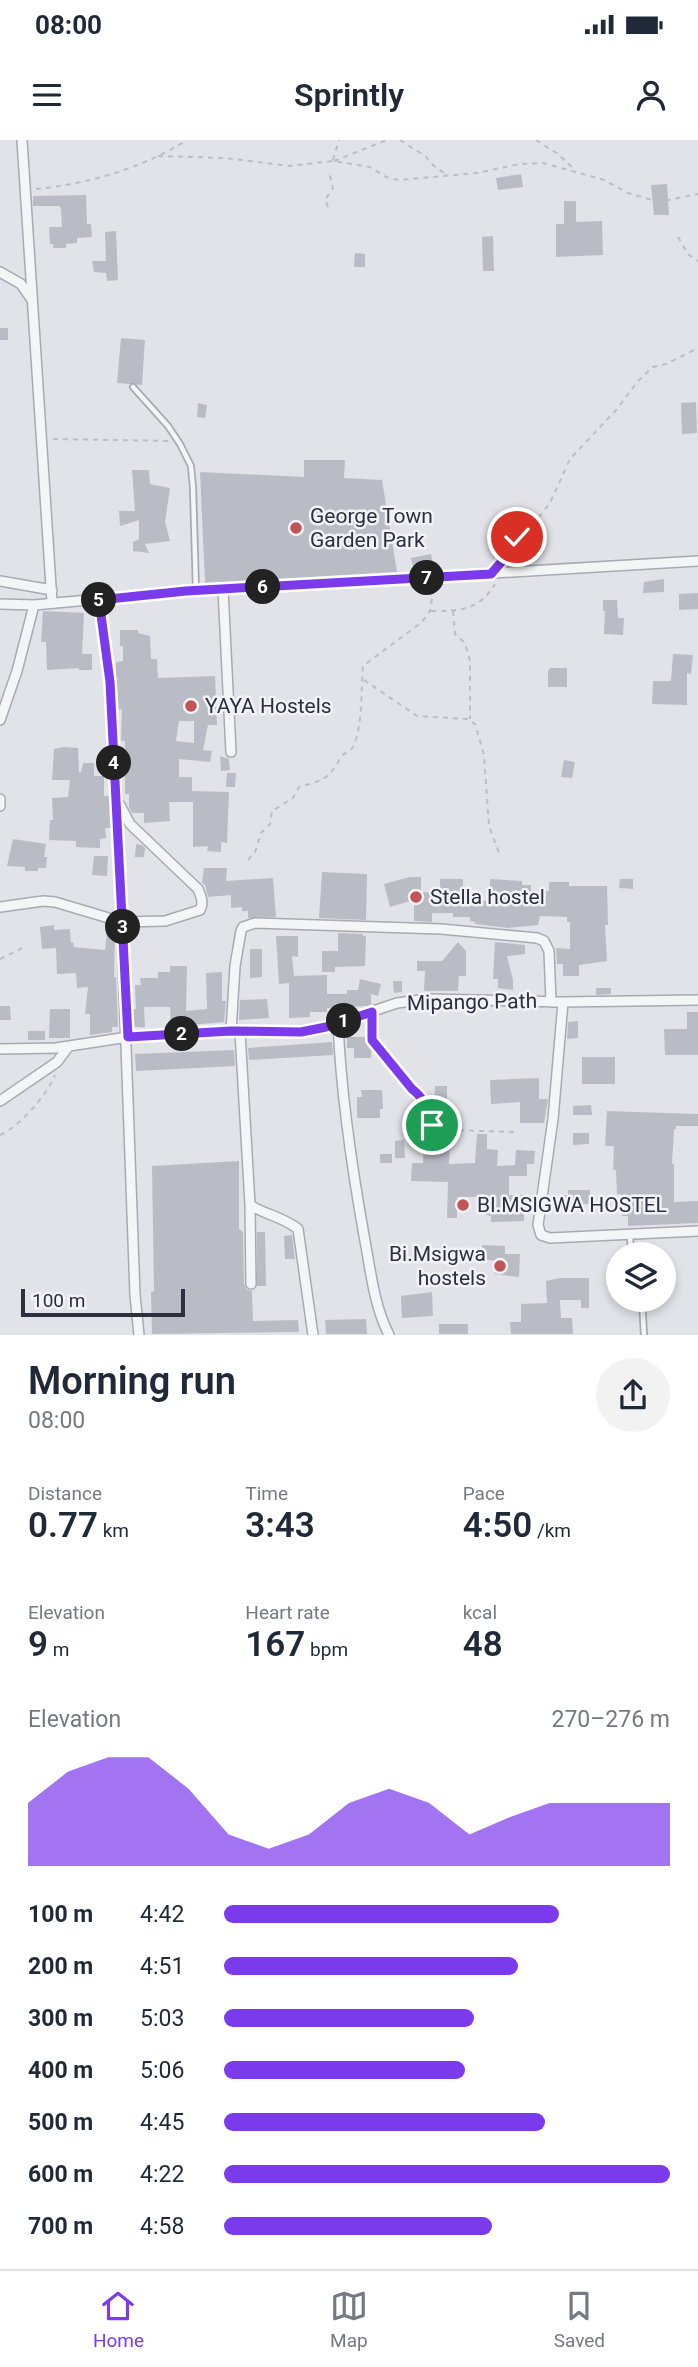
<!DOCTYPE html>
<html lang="en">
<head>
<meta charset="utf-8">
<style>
	body { margin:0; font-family:Roboto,sans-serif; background:#f2f2f3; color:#1f2937; height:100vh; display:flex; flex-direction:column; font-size:26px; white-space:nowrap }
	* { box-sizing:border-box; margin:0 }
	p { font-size:23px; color:#747a83 }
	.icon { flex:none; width:38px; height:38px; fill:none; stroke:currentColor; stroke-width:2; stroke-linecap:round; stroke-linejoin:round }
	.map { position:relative; height:1195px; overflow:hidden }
	.side { display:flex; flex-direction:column; background:#fff; flex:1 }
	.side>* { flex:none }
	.controls { position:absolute; left:606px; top:1102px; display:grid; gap:14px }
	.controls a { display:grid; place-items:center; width:70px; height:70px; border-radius:50%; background:#fff; box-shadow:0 4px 10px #0003; font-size:35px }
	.scale { position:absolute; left:21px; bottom:18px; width:164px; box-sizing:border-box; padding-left:7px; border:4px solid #2c303f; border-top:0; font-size:19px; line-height:24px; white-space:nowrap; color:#2c303f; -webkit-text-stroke:5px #f1f3f6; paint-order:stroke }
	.pin { position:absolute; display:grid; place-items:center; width:60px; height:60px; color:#fff; margin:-30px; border:4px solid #fff; border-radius:50%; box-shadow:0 2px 7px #0007 }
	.km { position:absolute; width:35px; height:35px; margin:-18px; border-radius:50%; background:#222; color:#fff; font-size:19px; line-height:35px; text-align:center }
	.round { display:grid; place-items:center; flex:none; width:74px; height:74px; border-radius:37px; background:#f2f2f3 }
	.summary { display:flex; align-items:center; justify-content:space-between; height:119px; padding:0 28px }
	h1 { font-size:38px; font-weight:600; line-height:52px }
	.metrics { display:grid; grid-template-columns:repeat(3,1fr); gap:10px; height:119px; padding:7px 28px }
	.metrics div { display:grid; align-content:center }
	.metrics b { font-size:35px; font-weight:600 }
	.metrics small { font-size:19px; font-weight:400 }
	.metrics p { font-size:19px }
	.chart { height:196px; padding:14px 28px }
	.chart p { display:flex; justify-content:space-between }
	.chart svg { width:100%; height:126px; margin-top:7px; fill:#7c3aed; opacity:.7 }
	ul { padding:0 28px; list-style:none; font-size:23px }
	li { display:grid; grid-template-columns:112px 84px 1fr; align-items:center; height:52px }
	li i { height:18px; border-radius:9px; background:#7c3aed }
	.status { display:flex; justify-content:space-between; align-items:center; height:49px; padding:0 35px; background:#fff; direction:ltr }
	.status svg { height:19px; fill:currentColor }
	header { display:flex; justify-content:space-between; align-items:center; height:91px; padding:0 28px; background:#fff; font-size:32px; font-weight:600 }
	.menu { display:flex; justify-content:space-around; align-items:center; height:98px; border-top:2px solid #e0e1e3; background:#fff; font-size:19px; color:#747a83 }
	.menu a { display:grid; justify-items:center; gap:4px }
	.menu .active { color:#7c3aed }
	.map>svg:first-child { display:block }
	.building { fill:#b9bcc5; fill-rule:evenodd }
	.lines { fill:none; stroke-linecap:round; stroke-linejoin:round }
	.service-casing { stroke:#a8aab3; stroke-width:8 }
	.minor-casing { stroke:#a8aab3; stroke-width:12 }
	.path { stroke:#bcbec3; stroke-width:2; stroke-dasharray:5 5; stroke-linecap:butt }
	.service { stroke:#f4f5f7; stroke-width:4.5 }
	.minor { stroke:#f4f5f7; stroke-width:9 }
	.route-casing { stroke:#fff; stroke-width:14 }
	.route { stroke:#7c3aed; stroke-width:9 }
	.poi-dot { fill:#c15455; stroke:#f1f3f6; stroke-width:2.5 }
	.labels { text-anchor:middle; stroke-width:5; stroke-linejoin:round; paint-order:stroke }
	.poi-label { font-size:21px; fill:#2c303f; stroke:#f1f3f6; text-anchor:start }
	.street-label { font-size:21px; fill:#2c303f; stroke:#f1f3f6 }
</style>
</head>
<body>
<div class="status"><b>08:00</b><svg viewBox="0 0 49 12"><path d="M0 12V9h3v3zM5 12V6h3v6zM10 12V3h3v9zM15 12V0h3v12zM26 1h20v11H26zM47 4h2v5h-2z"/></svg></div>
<header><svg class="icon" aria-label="menu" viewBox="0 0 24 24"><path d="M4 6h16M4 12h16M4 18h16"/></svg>Sprintly<svg class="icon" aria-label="person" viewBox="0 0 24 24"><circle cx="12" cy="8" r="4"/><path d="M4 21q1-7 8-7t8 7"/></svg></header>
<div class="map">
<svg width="698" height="1195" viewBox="0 0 698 1195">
	<rect width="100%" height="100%" fill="#e2e3e9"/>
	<path class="building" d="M521 34 523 47 498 50 496 38Z
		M667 44 669 75H654L651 45Z
		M86 55 87 84H91L92 97 77 98V103L66 104V108H53V104H50L49 87H62L61 69 59 66H33V56Z
		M564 61H576V82L602 81 603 115 556 117V84H564Z
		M116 91 118 140 107 141 106 133 94 132 92 121H106L105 92Z
		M493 96 494 131H483L482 97Z
		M355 113 365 114V127H354Z
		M0 188H8V200H0Z
		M121 198 145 200 142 245 117 243Z
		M696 262 697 293 682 294 681 263Z
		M198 263 207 265 205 278 197 277Z
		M304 320H345L344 338 382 340 397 432 205 443 200 332 304 337Z
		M132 330H149L150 344 170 348 165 382 170 401 145 404 149 413 133 411V402L139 399V380L120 386 119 371H135Z
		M431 414 433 423 413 426 411 418Z
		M664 439V452L643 453 644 442Z
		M698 453V469L679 470V454Z
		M603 460H617L618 478H624L623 495 604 494 605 471H603Z
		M43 471 84 473 82 514H92V530H79V528L47 530 46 502H41Z
		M120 490H138V493L150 496 151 519H157L158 538 215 536 217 585H208L203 610 212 611 210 622 179 619V637H192V651L229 652 227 703 221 702V712L207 711 208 706 193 707V662H169L170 681 144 683V673H132L129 667V654H125V601H121L122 569 119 570 116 537V522L123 521V506H120ZM179 581H194V603L176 601Z
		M673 514 693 515 691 534 687 533V565L652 564 653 541H671Z
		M550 528H567V547H548V531Z
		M63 607 78 608 79 632H81L83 623H94V636H104V656H110L111 688H105L106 698 100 699V708L76 707V701L49 700 50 680H53L52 658 68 657 70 640H52L54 609Z
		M220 616 229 619 230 630 221 631Z
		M564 620 575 622 572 638 561 637Z
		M227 633H236L235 647H226Z
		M13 699 46 704 44 717H47L46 728H38V731H25V727L7 726Z
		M136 704 142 705 145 708 144 717H135Z
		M94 716H108L107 736 92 735Z
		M204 728H227L226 741 273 738 276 777 248 778V771H242V767L231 768V755L208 757 205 745 202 743Z
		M322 732 367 734 366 780 319 778Z
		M410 737H421V752L440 753V739H463V760L490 761V739L522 741V745H531V751H549V742H569V746H607L608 785H605L607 821 579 825V836H563V824H557L556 808 570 809V782H567V777L540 776 538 785 508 788 475 784V782L470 781V777H453V773H432V782L414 781V760L390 767 384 744Z
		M620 739H633V749L619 748Z
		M54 785V790L70 789 71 803 73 802 74 807 105 810 107 791 115 792 114 837H116L118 887H112V892L90 895V874H85L88 847 77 848 76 833 57 834 56 808 42 809 40 787Z
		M338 793 363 794V796H366L365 826 335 827V832H322V811H338Z
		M276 796H298V817L292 816 294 836 327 835V854H347V850H358L360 839 381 844 378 856 371 854V865L367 866 327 868V872H310V877L289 878V843L279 844Z
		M458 802 466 811V836H459L458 851H424L425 831H417V821H442Z
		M495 802 525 805V814L507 816 513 840V850L498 848V839H493Z
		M250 809H262V837L250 838Z
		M170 826H187L186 871 207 869 206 833 222 832V861H226L224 882 179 886V882L171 883 170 867H144L145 887H132V869H136L135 845H141L140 838H158V832H170Z
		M393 841H402V852L394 853Z
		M596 848H611V854L596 855Z
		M267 859 269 878 239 880 240 860Z
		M0 866H10L11 880H0Z
		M50 869H70V898H49Z
		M687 872H698V915H665L664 889H687Z
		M578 881V898L567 899 568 882Z
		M28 891H45V900H28Z
		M347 897H372L371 918H354V908H347Z
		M332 902 333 915 249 920 248 908Z
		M234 910 235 926 136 931 135 914Z
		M582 917H615V944H582Z
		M539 938V959H548L544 983H520V962L491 964 490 940Z
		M435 946H447V981H434Z
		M361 950H382L383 969H380V978H357V957H362Z
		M591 965 592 975H573V966Z
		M607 971 698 974V986H676V989H674L672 1024H674V1062L698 1061V1083L628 1086V1076H622L621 1054H617L616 1030H613L614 1006H605Z
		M573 993H589V1004L573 1005Z
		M477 994H487V1009L498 1010 497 1026 515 1025 516 1010 535 1011 534 1024H527V1036H509V1055H530V1065H524V1081L491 1082V1076L486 1075 487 1057H457V1078H447L448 1042 411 1041 412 1023H423L424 996H434V1001H450L449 1024 475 1023Z
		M404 1000 405 1018H395V1001Z
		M380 1014H392V1023H380Z
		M239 1021V1089L243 1092 244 1144 247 1150 252 1151 253 1181 298 1180 299 1192 152 1194 151 1152 154 1151 152 1026Z
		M568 1050H590V1064H563V1055H568Z
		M257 1092H265L266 1146H257Z
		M292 1095 295 1119H285L284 1096Z
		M482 1105 505 1106V1114H520L519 1137 495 1134V1121L483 1119Z
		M560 1138H589V1168H581V1160H560L561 1178H572L573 1194H511L510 1182H521V1164L547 1163 546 1141Z
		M432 1152 433 1176 402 1178 401 1156Z
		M366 1179 367 1194H326L325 1180Z
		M439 1184H468V1194H439Z"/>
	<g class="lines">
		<defs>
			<path id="service" d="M133 247 168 286 180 304 191 326 193 348 196 450
				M630 1095 631 1115
				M642 1160 644 1195"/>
			<path id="minor" d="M22 0 52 462
				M0 132 21 144 32 160
				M0 441 52 450
				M223 449 231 612
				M99 460 110 542 117 656 135 1155 139 1195
				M0 464 34 465 186 451 698 421
				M0 580 17 531 34 465
				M0 659V666
				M0 767 43 761 55 762 122 782 165 781 200 770C204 763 201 756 198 749L130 684 120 665
				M563 862 553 979 538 1085 541 1095 550 1098 698 1091
				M338 883C341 956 352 1029 365 1101 371 1133 374 1165 389 1195
				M231 891 235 826 241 791 243 787 255 783 441 789 537 798 544 801 549 811 551 862
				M240 892 250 1065 251 1144
				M0 909 56 908 128 897 231 891 301 892 326 887 397 863 428 859 563 862 698 860
				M0 961 57 922 69 906
				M250 1065C266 1075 283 1077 298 1089L313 1195"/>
		</defs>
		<use href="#service" class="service-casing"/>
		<use href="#minor" class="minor-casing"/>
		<path class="path" d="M400 0 425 16 434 26 447 35
			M536 0 558 14 574 29
			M158 16 225 18 289 26 333 21 370 27 386 37 399 40 477 33 519 24 543 23 604 40 628 53 652 60H668L698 54
			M333 20 339 0
			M334 21 387 0
			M36 49C88 44 143 28 187 0
			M328 67 325 60 333 48 329 32
			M678 97 688 114 698 121
			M53 299 170 301
			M501 423 517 397 536 381 550 363 570 319 617 269 638 241 653 227 666 224 698 208
			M431 471C459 471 479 471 495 444
			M453 471 455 494 465 503 470 521V579
			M364 540 417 576 467 579 475 584 484 615 489 686 499 713
			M248 720 255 712 261 693 270 684 272 671 293 658 299 647C324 640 328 640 341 617 343 613 350 612 353 607 363 587 361 547 363 526L422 482 430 471 434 445
			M0 819 22 808
			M372 883V900L412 949C428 961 424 970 432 985L450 990 515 992
			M0 995C20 986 47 955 55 935"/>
		<use href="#service" class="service"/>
		<use href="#minor" class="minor"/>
	</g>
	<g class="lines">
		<defs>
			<path id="route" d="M432 985C424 970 428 961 412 949L372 900V872L326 887 301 892 231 891 128 897 110 542 99 460 186 451 491 434 503 420 517 397"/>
		</defs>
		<use href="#route" class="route-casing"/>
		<use href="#route" class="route"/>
	</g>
	<g class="poi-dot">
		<circle cx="296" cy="388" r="7"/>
		<circle cx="191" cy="566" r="7"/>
		<circle cx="416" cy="757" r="7"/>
		<circle cx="463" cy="1065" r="7"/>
		<circle cx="500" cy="1126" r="7"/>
	</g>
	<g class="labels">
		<g class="poi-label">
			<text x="310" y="383">George Town<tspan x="310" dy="24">Garden Park</tspan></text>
			<text x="205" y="573">YAYA Hostels</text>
			<text x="430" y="764">Stella hostel</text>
			<text x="477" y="1072">BI.MSIGWA HOSTEL</text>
			<text x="486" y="1121" text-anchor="end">Bi.Msigwa<tspan x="486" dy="24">hostels</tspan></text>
		</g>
		<g class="street-label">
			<text transform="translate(472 862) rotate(-1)" y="7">Mipango Path</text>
		</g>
	</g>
</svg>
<div class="controls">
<a><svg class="icon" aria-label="layers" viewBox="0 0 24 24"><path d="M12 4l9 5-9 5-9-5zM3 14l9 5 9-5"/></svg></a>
</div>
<div class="scale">100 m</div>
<div class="pin" style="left:432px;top:985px;background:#1e9e55"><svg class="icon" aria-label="arrive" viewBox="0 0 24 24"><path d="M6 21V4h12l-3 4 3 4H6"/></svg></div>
<div class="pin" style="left:517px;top:397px;background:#d93025"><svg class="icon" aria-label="check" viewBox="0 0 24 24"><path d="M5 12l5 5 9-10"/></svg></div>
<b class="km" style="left:344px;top:881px">1</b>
<b class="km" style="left:182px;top:894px">2</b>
<b class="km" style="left:123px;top:787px">3</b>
<b class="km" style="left:114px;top:623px">4</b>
<b class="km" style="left:99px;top:460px">5</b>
<b class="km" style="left:263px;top:447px">6</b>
<b class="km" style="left:427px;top:438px">7</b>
</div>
<section class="side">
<div class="summary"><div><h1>Morning run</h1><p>08:00</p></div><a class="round"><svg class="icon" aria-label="share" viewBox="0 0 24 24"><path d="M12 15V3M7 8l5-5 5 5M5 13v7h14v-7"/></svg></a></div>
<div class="metrics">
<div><p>Distance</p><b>0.77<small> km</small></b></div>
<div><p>Time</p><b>3:43</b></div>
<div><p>Pace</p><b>4:50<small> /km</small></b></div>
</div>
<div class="metrics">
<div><p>Elevation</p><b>9<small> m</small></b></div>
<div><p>Heart rate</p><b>167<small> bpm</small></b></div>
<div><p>kcal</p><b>48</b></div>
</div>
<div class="chart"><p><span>Elevation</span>270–276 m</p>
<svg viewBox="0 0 160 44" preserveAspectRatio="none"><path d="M0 44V22L10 11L20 6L30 6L40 17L50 33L60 38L70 33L80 22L90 17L100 22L110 33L120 27L130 22L140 22L150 22L160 22V44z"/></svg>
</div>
<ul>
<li><b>100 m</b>4:42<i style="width:75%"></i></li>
<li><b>200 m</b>4:51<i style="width:66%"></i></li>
<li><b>300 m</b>5:03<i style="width:56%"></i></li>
<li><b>400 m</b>5:06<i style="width:54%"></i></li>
<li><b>500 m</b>4:45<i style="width:72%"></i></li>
<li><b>600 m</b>4:22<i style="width:100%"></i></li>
<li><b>700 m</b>4:58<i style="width:60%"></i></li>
</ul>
</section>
<nav class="menu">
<a class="active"><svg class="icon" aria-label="home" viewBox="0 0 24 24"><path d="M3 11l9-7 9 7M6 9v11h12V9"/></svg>Home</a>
<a><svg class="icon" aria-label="map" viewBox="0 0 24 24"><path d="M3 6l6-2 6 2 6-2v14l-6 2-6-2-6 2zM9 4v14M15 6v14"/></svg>Map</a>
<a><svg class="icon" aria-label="saved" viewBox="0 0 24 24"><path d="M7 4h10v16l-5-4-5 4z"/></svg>Saved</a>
</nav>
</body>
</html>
